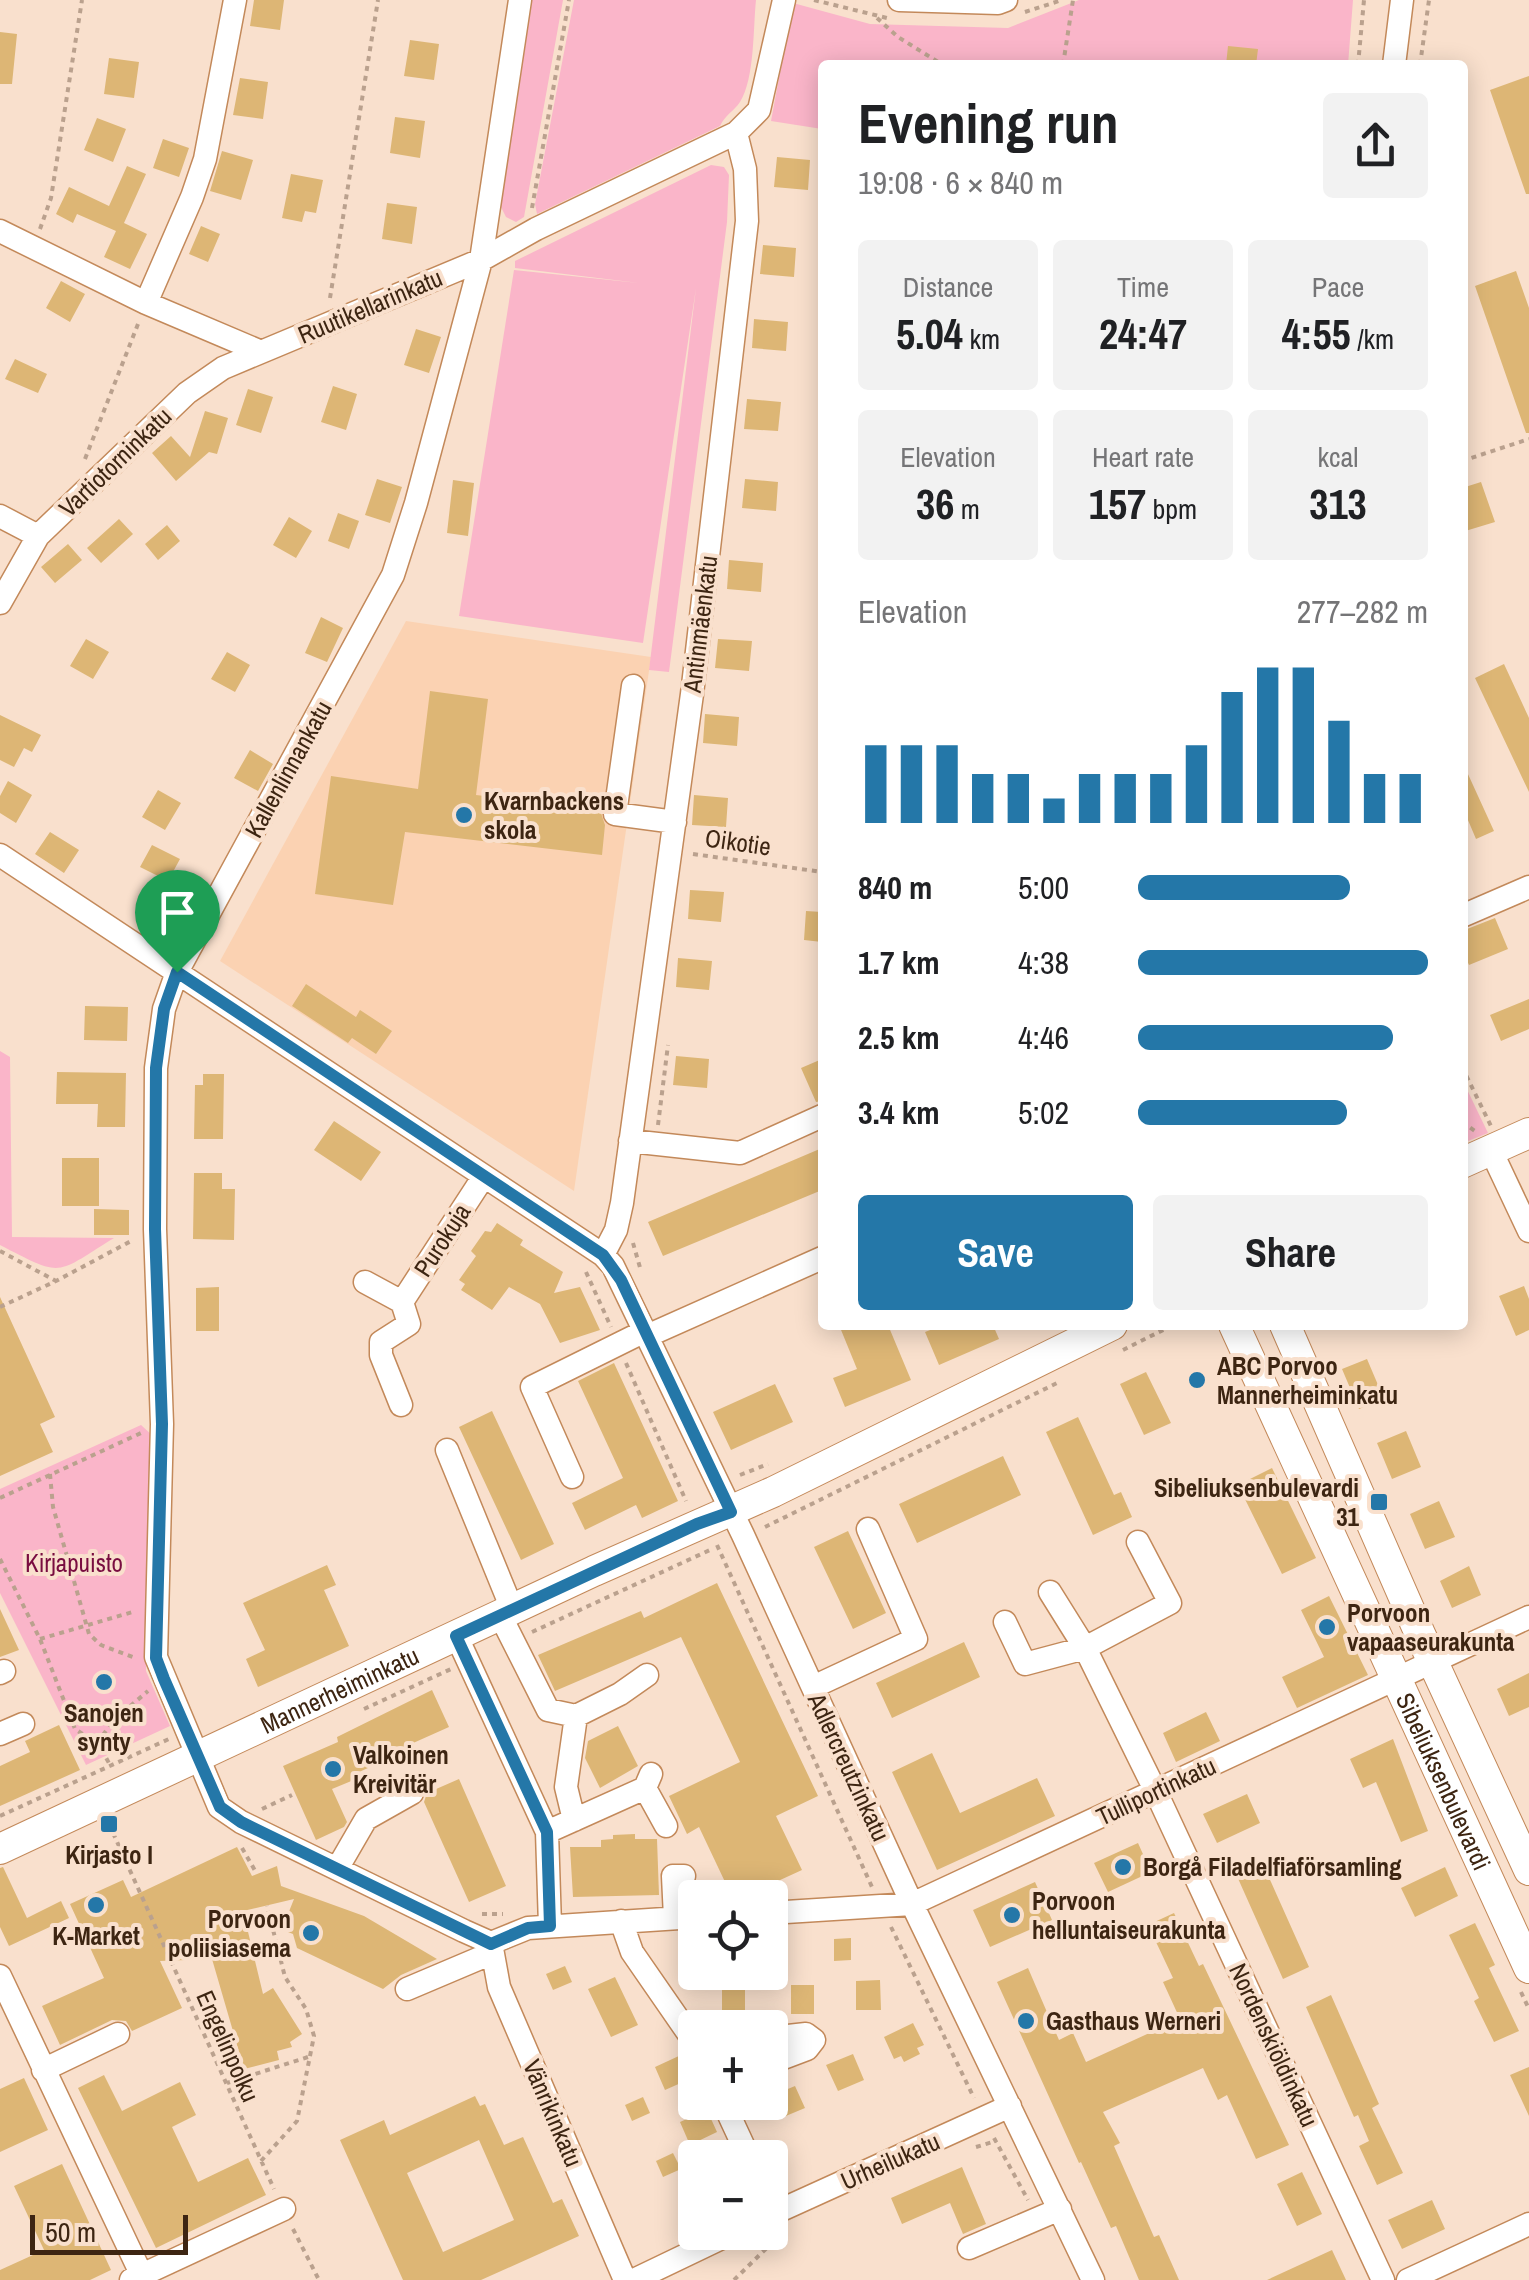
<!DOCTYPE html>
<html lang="en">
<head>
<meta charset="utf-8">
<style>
	body { margin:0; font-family:"Archivo Narrow",sans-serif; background:#f2f2f2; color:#202124; height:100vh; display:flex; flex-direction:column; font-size:38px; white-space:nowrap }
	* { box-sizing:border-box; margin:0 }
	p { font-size:32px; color:#757577 }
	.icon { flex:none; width:55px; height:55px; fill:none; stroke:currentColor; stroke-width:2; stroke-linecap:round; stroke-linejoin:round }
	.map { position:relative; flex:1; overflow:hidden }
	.details { position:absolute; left:818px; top:60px; width:650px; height:1270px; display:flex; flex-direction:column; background:#fff; border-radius:10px; box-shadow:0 5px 25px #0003 }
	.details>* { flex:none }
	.buttons { position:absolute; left:678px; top:1880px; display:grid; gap:20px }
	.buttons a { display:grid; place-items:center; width:110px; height:110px; border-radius:10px; background:#fff; box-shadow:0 5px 25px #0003; font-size:50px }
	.scale { position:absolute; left:30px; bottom:25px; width:158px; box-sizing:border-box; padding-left:10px; border:5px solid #3d2512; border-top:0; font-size:28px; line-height:35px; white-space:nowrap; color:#3d2512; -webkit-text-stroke:8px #f9e0cd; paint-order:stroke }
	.pin { position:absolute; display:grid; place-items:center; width:85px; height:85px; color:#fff; margin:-102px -42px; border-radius:50% 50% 50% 0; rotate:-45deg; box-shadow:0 0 10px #0007 }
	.pin .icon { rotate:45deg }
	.round { display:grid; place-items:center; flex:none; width:105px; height:105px; border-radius:10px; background:#f2f2f2 }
	.headline { display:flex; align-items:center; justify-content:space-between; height:170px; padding:0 40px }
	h1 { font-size:55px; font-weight:800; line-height:75px }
	.metrics { display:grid; grid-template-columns:repeat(3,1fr); gap:15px; height:170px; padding:10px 40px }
	.metrics div { display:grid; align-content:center; border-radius:10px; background:#f2f2f2; text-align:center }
	.metrics b { font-size:42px; font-weight:800 }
	.metrics small { font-size:28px; font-weight:400 }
	.metrics p { font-size:28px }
	.chart { height:280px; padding:20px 40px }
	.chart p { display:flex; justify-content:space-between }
	.chart svg { width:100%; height:180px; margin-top:10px; stroke:#2477a8; stroke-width:6 }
	.action { display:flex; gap:20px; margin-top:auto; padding:20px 40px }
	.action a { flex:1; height:115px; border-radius:10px; background:#2477a8; color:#fff; font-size:40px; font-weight:800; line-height:115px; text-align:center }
	.action a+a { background:#f2f2f2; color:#202124 }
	ul { padding:0 40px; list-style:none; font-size:32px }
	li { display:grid; grid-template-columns:160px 120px 1fr; align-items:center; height:75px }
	li i { height:25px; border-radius:12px; background:#2477a8 }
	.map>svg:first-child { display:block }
	.built { fill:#fbd2b2 }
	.green { fill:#fab5c9 }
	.building { fill:#ddb675; fill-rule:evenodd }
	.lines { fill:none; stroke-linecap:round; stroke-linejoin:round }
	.minor-casing { stroke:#c3895a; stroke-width:25 }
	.major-casing { stroke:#c3895a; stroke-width:32 }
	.path { stroke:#baa18e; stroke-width:4; stroke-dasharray:5 5; stroke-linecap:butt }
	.minor { stroke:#fff; stroke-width:22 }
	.major { stroke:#fff; stroke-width:30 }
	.route-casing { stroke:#fff; stroke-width:20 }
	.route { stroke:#2477a8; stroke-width:12 }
	.poi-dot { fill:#2477a8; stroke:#f9e0cd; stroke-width:4 }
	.labels { text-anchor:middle; stroke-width:8; stroke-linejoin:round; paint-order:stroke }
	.street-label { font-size:25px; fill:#3d2512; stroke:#f9e0cd }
	.poi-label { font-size:25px; font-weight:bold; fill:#3d2512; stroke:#f9e0cd; text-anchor:start }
	.park-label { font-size:25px; fill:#790d40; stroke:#f9e0cd }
</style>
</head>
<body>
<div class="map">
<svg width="1529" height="2280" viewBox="0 0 1529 2280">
	<rect width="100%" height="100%" fill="#f9e0cd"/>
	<path class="built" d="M406 621 651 657 574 1191 220 961Z"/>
	<path class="green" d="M530 0H563L524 217 516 222 506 217 500 205Z
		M574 0H756C753 28 755 78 740 102 734 111 725 115 720 126L537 214 535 204Z
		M1079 0H1353L1348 65H822V129L771 121 793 3 870 24 1008 28Z
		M711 165 724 167 729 175 727 222 669 672 649 670 696 288 643 643 459 616 514 270 639 283 515 268V261Z
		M0 1051 10 1057 12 1237 114 1238C54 1275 64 1278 0 1245Z
		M1462 1079 1488 1133 1463 1143H1462Z
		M141 1425 153 1436 146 1671 170 1726 86 1765 0 1593V1489Z"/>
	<path class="building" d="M254 0H284L280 30 250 26Z
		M0 32 17 34 12 84H0Z
		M410 40 439 44 434 80 404 76Z
		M1228 46 1258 49 1256 65H1226Z
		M109 58 139 62 134 98 104 94Z
		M1529 76V194H1526L1490 90Z
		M240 78 268 82 263 119 233 115Z
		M395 117 425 121 420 158 390 153Z
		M97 118 126 129 113 162 84 150Z
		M163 139 189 148 179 177 153 168Z
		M222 151 253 160 241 200 210 191Z
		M777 157 810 160 808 190 774 187Z
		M127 166 146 174 124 223 147 234 130 269 104 257 116 231 77 214 73 223 56 214 69 187 109 206Z
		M291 174 323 180 316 213 305 211 302 222 282 218Z
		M387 203 417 207 412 244 382 239Z
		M201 226 220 234 208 262 189 254Z
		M763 245 796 248 794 277 760 274Z
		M1516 271 1529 308V433H1526L1475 286Z
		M61 281 85 294 70 322 46 308Z
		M754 319 788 322 786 351 752 348Z
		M416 329 441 337 429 373 404 365Z
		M15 359 47 374 38 393 5 379Z
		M333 386 357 394 346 430 321 422Z
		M248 389 273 397 261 433 236 425Z
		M747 399 781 402 778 431 744 429Z
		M205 411 228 418 217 454 209 452 176 481 152 453 171 436 190 457Z
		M377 479 402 487 390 523 365 515Z
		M745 479 778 482 776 511 742 508Z
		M453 480 474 483 468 536 447 533Z
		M1481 482 1495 522 1462 532V488Z
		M338 513 359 521 349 549 328 541Z
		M289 517 312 531 296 558 273 545Z
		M119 519 133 534 101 563 87 548Z
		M167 525 180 541 158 560 145 544Z
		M68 544 82 560 55 583 41 567Z
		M729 560 763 563 761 592 727 589Z
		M321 617 343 628 327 662 305 653Z
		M86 639 109 652 93 679 70 666Z
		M718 639 752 641 749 671 715 668Z
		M227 652 250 665 235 692 211 679Z
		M1504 664 1529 718V792L1475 678Z
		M430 691 488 699 476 795 600 810 605 825 602 855 405 832 393 905 315 894 331 776 418 789Z
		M705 714 739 717 737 746 703 743Z
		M0 715 41 735 32 752 24 748 14 767 0 760Z
		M250 750 273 764 258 791 234 778Z
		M1462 761 1494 831 1476 839 1462 806Z
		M8 781 32 795 16 823 0 813V796Z
		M158 790 181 803 165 830 142 817Z
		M694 795 728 798 726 827 692 825Z
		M50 832 79 850 64 873 35 854Z
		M152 845 180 859 168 881 140 867Z
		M176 886 199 899 184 927 160 914Z
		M690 890 724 892 721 922 688 919Z
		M806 911 822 912V942L804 940Z
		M1495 918 1508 949 1469 965 1462 950V931Z
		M678 958 712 961 709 990 676 987Z
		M306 984 356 1017 360 1010 392 1031 376 1054 352 1038 348 1043 292 1006Z
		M1529 999V1029L1501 1041 1490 1015Z
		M85 1006 128 1007 127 1041 84 1040Z
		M676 1056 709 1059 707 1088 673 1085Z
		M822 1059V1101L816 1102 801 1068Z
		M57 1072 126 1073 125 1127H97L98 1104H56Z
		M203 1074H224L223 1139H194L195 1085H203Z
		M334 1121 381 1152 361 1181 314 1150Z
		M822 1148V1190L663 1256 648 1222Z
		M62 1158H99V1206H62Z
		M194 1173H222V1189H235L234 1240 193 1239Z
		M94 1209 129 1210V1235H94Z
		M497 1223 523 1240 520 1245 563 1272 554 1293 580 1287 600 1330 560 1343 540 1304 509 1287 492 1310 461 1290 465 1284 459 1280 476 1256 471 1251 485 1231 491 1232Z
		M1524 1286 1529 1299V1330L1516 1336 1499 1296Z
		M219 1287V1331H196V1288Z
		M0 1297 55 1417 40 1424 53 1452 0 1476Z
		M839 1325H888L911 1380 845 1407 833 1378 857 1369Z
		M943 1325H993L999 1339 939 1365 925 1332Z
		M1367 1359 1384 1399 1359 1409 1342 1369Z
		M614 1363 678 1501 642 1518 636 1505 585 1530 572 1503 623 1478 578 1381Z
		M1146 1372 1171 1423 1144 1435 1120 1384Z
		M775 1384 793 1422 731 1450 713 1412Z
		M492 1411 554 1544 521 1560 459 1427Z
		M1078 1417 1114 1495 1121 1492 1132 1517 1093 1535 1046 1432Z
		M1406 1431 1421 1467 1392 1479 1377 1443Z
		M1003 1456 1021 1495 917 1543 899 1504Z
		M1272 1468 1316 1558 1282 1574 1238 1485Z
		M1439 1501 1455 1537 1425 1549 1410 1514Z
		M848 1531 886 1613 853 1629 814 1547Z
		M327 1565 336 1585 324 1590 349 1646 258 1687 246 1659 265 1650 243 1603Z
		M1469 1566 1481 1595 1452 1608 1440 1581Z
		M717 1583 818 1796 776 1816 802 1870 778 1881 726 1884 699 1827 687 1834 669 1796 740 1762 681 1637 555 1691 538 1655 641 1611 644 1618Z
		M1329 1596 1368 1675 1297 1708 1282 1677 1324 1657 1301 1610Z
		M0 1609 19 1650 0 1657Z
		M964 1642 980 1677 892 1718 876 1683Z
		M1529 1673V1707L1509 1716 1497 1689Z
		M432 1690 449 1727 402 1748 404 1752 359 1772 361 1777 332 1789 347 1822 344 1827 316 1840 283 1766 338 1742 337 1737Z
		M1206 1712 1220 1741 1176 1762 1163 1733Z
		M59 1725 80 1770 0 1806V1766L30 1752 25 1741Z
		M618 1726 638 1766 600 1788 585 1758 588 1741Z
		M1393 1739 1428 1831 1401 1842 1376 1782 1363 1788 1350 1759Z
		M932 1753 960 1813 1037 1778 1055 1816 937 1870 892 1772Z
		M459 1779 506 1886 469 1902 424 1802 427 1793Z
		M1247 1794 1260 1823 1217 1843 1203 1814Z
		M635 1834V1839H657L659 1895 573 1897 570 1847H601V1840L613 1839V1835Z
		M1138 1843 1151 1872 1108 1892 1094 1863Z
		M237 1847 252 1876 277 1866 281 1886 364 1916 437 1959 401 1975 383 1989 297 1948 293 1934 288 1932 284 1924 294 1899 243 1911 263 1994 273 1988 302 2034 290 2042 292 2047 277 2051 279 2060 244 2069 212 1959 160 1961 182 2008 132 2031 126 2021 112 2020 60 2045 42 2006 104 1978 70 1904 123 1880 131 1897Z
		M1262 1862 1309 1967 1283 1979 1236 1874Z
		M3 1867 27 1918 61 1901 69 1918 9 1946 0 1927V1868Z
		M1445 1867 1458 1896 1415 1917 1401 1888Z
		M1035 1882 1052 1920 990 1947 973 1910Z
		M1174 1913 1199 1966 1203 1964 1289 2145 1256 2159 1227 2095 1218 2100 1203 2068 1103 2112 1120 2143 1114 2146 1154 2237 1159 2235 1179 2280H1139L1116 2226 1111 2228 1081 2162 1079 2163 997 1982 1028 1968 1059 2040 1073 2033 1086 2062 1180 2019 1163 1982 1173 1978 1148 1925Z
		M1475 1923 1495 1965 1489 1968 1519 2031 1494 2042 1474 2001 1479 1998 1449 1935Z
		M851 1938V1960L834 1961V1939Z
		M565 1966 572 1982 553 1990 546 1974Z
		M615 1977 638 2025 611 2037 588 1989Z
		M880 1980 881 2010H856V1981Z
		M791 1985H814V2014H791Z
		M722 1987H745V2016L722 2017Z
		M1331 1995 1379 2104 1372 2108 1403 2173 1377 2185 1359 2146 1369 2141 1358 2115 1354 2117 1306 2007Z
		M913 2023 924 2045 917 2048 920 2054 904 2062 901 2056 894 2059 884 2037Z
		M853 2054 864 2080 838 2091 826 2065Z
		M681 2055 692 2078 665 2090 655 2067Z
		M1529 2067V2116L1510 2075Z
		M104 2075 122 2111 180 2082 196 2115 172 2127 198 2182 248 2158 266 2195 156 2248 78 2088Z
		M24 2078 48 2130 0 2152V2089Z
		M795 2086 805 2108 781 2118 771 2096Z
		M475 2096 480 2106 485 2104 504 2145 523 2137 553 2203 562 2199 579 2236 481 2280H403L340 2140 384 2120 390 2135ZM479 2140 514 2220 443 2252 407 2173Z
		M643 2097 650 2113 632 2121 625 2105Z
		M707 2110 717 2132 690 2145 680 2122Z
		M673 2153 681 2169 663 2177 656 2161Z
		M62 2164 111 2270 90 2280H0V2270L44 2250 14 2186Z
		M962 2167 986 2224 963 2234 950 2203 902 2224 891 2198Z
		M1302 2172 1322 2214 1297 2226 1277 2184Z
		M1432 2200 1445 2229 1402 2249 1388 2220Z
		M1332 2250 1346 2280H1267Z"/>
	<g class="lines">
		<defs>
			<path id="minor" d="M520 0 481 260 416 503 393 575 177 972 164 1009 156 1068 155 1229 162 1424 156 1657 219 1807 241 1822 464 1931 491 1943 528 1928 695 1917
				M899 0 998 3 1006 0
				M1394 65 1402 0
				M0 231 146 303 259 351
				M146 303 192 197 205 159 235 0
				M0 516 38 536
				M0 603 38 536 187 393 223 368 481 260 536 229 736 133
				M633 686 615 814 675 822
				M0 855 603 1255 613 1266 743 1535 912 1904 1093 2280
				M1462 916 1529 887
				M630 1141 740 1153 822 1116
				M1495 1159 1529 1231
				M603 1255 616 1230 622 1203 692 694 747 221 745 169 736 133 759 110 784 0
				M365 1282 402 1302
				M647 1336 822 1258
				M401 1405 381 1355V1342L409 1324 402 1302 484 1176
				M447 1450 512 1609
				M572 1477 532 1387 645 1331
				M1050 1592 1085 1648 1156 1792 1383 2280
				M500 1615 548 1710 576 1716 620 1694 647 1675
				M1005 1622 1025 1664 1085 1648 1170 1603 1138 1542
				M456 1635 547 1832 550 1926
				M0 1673 4 1671
				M813 1687 916 1639 868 1529
				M0 1734 23 1724
				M645 1788 666 1826
				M574 1820 566 1787 576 1716
				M547 1832 645 1788 651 1774
				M337 1869 366 1819 412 1793
				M770 1913 912 1904 1529 1617
				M675 1918 673 1876H684
				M621 1921 632 1952 695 2043
				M491 1943 499 1987 625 2280
				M0 1976 144 2280
				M407 1989 492 1953
				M770 2038 806 2034 814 2040 807 2049 770 2063
				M43 2070 118 2034
				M723 2102 749 2158
				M770 2215 1010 2106
				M969 2248 1060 2209
				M131 2280 284 2209
				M634 2280 734 2232
				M1408 2280 1529 2224"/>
			<g id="major">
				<path d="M1462 1163 1529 1133"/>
				<path id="s1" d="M1234 1325 1529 1968"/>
				<path d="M1285 1325 1420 1634 1529 1870"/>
				<path id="s2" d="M0 1849 594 1571 773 1492 1112 1325"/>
			</g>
		</defs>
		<use href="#minor" class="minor-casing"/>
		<use href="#major" class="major-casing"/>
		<path class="path" d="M814 0 887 18
			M1025 12 1062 0
			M877 18 898 37 943 65
			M1063 65 1073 0
			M1358 65 1364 0
			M1420 65 1429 0
			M532 208 569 0
			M40 229 51 198 82 0
			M330 298 378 0
			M85 459 138 324
			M1462 461 1529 439
			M693 854 822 872
			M1462 1067 1491 1126
			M1462 1122 1475 1131
			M658 1125 668 1045
			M633 1243 641 1271
			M0 1251 56 1281
			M586 1272 611 1327
			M0 1307 56 1281 133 1240
			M1123 1350 1173 1325
			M626 1363 686 1501
			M50 1474 53 1507 89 1634 101 1645 133 1657
			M740 1475 768 1464
			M0 1498 141 1433
			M765 1527 1057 1383
			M717 1545 872 1887
			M0 1559 40 1639 75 1729 99 1745 110 1765
			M532 1632 710 1550
			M40 1639 136 1611
			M364 1709 451 1669
			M97 1743 114 1720 148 1691
			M262 1809 292 1795
			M0 1816 169 1739
			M109 1824 274 2189
			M242 1848 257 1874
			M482 1914H503
			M891 1927 974 2098
			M1521 1992 1529 2009
			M227 2083 308 2057
			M994 2138 1028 2200
			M976 2147 996 2141
			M261 2161 297 2121 314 2036 306 2009 285 1977 267 1906
			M293 2229 319 2280
			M734 2280 781 2234"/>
		<use href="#minor" class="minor"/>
		<use href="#major" class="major"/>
	</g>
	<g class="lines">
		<defs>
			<path id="route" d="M177 972 603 1255 621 1280 731 1512 697 1524 456 1636 547 1832 550 1926 528 1928 491 1944 241 1822 220 1807 164 1679 156 1658 162 1424 155 1229 156 1068 164 1009Z"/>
		</defs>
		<use href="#route" class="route-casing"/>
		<use href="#route" class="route"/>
	</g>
	<g class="poi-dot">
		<circle cx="464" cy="815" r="10"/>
		<circle cx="1197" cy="1380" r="10"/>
		<rect x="1369" y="1492" width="20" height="20" rx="5"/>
		<circle cx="1327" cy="1627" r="10"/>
		<circle cx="104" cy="1682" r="10"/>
		<circle cx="333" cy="1769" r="10"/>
		<rect x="99" y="1814" width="20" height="20" rx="5"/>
		<circle cx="1123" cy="1867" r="10"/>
		<circle cx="96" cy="1905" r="10"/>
		<circle cx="1012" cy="1915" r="10"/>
		<circle cx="311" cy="1933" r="10"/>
		<circle cx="1026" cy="2021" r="10"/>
	</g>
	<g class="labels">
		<g class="street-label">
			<text transform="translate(370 306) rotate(-23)" y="9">Ruutikellarinkatu</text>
			<text transform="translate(115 462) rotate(-44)" y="9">Vartiotorninkatu</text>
			<text transform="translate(700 624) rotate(-83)" y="9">Antinmäenkatu</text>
			<text transform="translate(288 769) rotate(-61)" y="9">Kallenlinnankatu</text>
			<text transform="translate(738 842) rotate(8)" y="9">Oikotie</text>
			<text transform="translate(442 1240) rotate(-57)" y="9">Purokuja</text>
			<text dy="9" stroke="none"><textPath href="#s2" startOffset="375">Mannerheiminkatu</textPath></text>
			<text transform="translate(849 1767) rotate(65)" y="9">Adlercreutzinkatu</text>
			<text dy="9" stroke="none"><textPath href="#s1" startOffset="502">Sibeliuksenbulevardi</textPath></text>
			<text transform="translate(1156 1791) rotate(-25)" y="9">Tulliportinkatu</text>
			<text transform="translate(1274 2045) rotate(65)" y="9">Nordenskiöldinkatu</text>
			<text transform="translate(228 2046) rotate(66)" y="9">Engelinpolku</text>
			<text transform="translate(553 2113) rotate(67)" y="9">Vänrikinkatu</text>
			<text transform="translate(890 2161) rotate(-24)" y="9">Urheilukatu</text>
		</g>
		<g class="poi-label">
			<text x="484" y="810">Kvarnbackens<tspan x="484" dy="29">skola</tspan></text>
			<text x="1217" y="1375">ABC Porvoo<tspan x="1217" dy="29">Mannerheiminkatu</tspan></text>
			<text x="1359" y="1497" text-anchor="end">Sibeliuksenbulevardi<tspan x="1359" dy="29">31</tspan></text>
			<text x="1347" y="1622">Porvoon<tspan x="1347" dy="29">vapaaseurakunta</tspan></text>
			<text x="104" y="1722" text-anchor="middle">Sanojen<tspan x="104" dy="29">synty</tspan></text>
			<text x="353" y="1764">Valkoinen<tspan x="353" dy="29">Kreivitär</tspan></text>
			<text x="109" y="1864" text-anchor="middle">Kirjasto I</text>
			<text x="1143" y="1876">Borgå Filadelfiaförsamling</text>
			<text x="1032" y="1910">Porvoon<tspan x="1032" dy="29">helluntaiseurakunta</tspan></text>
			<text x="291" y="1928" text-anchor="end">Porvoon<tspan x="291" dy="29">poliisiasema</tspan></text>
			<text x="96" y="1945" text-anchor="middle">K-Market</text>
			<text x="1046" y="2030">Gasthaus Werneri</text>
		</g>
		<g class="park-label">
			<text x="74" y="1572">Kirjapuisto</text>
		</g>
	</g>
</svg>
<div class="buttons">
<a><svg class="icon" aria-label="locate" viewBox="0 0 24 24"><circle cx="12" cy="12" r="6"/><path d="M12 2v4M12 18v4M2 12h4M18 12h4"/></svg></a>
<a>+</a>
<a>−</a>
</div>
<div class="scale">50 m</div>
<div class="pin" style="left:177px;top:972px;background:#1e9e55"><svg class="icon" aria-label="arrive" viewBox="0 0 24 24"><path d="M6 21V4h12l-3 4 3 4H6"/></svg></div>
<section class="details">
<div class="headline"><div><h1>Evening run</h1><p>19:08 · 6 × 840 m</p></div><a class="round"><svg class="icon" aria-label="share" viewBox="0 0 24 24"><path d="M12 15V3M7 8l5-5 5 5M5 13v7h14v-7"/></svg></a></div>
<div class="metrics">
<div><p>Distance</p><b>5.04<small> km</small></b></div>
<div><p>Time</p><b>24:47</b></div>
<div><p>Pace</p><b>4:55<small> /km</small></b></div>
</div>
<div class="metrics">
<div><p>Elevation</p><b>36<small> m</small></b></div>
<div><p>Heart rate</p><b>157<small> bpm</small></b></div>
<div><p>kcal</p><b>313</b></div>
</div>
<div class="chart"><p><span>Elevation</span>277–282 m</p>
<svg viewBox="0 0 160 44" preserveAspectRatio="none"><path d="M5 44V25M15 44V25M25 44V25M35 44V32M45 44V32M55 44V38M65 44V32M75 44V32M85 44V32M95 44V25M105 44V12M115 44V6M125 44V6M135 44V19M145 44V32M155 44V32"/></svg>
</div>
<ul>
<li><b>840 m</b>5:00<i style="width:73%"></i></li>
<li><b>1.7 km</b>4:38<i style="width:100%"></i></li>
<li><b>2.5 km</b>4:46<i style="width:88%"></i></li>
<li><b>3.4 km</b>5:02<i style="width:72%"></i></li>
</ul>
<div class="action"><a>Save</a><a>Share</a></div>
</section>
</div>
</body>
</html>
